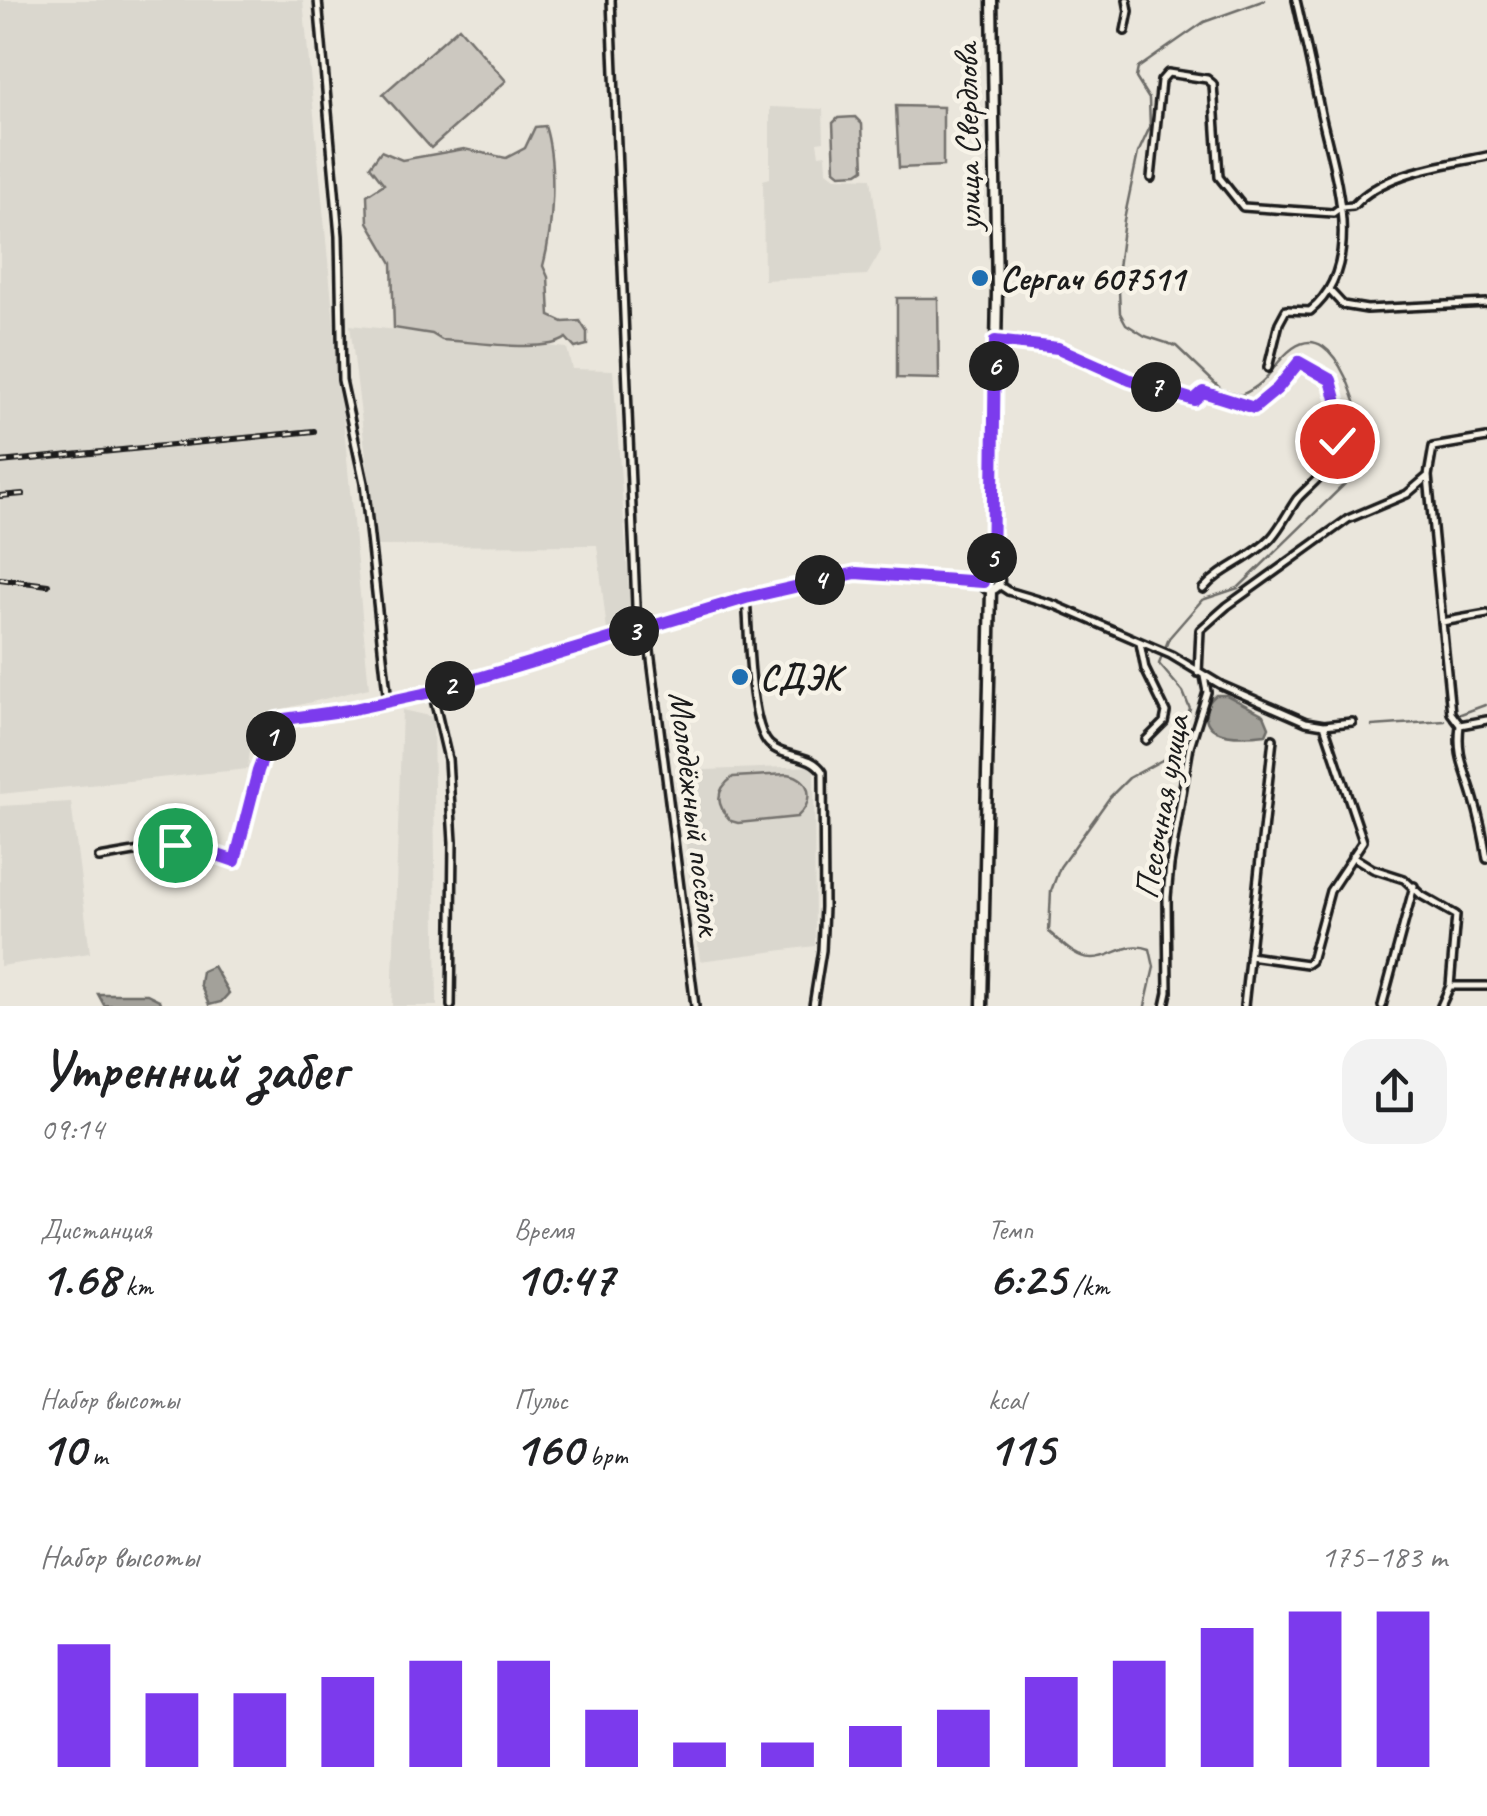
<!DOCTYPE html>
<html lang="ru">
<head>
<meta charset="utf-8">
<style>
	body { margin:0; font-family:Caveat,sans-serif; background:#f2f2f2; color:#202124; height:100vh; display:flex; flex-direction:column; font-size:38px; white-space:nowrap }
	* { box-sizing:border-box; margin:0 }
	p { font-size:32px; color:#757577 }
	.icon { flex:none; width:55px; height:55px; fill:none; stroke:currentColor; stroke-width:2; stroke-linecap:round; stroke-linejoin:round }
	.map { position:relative; height:1006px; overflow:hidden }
	.side { display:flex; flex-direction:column; background:#fff; flex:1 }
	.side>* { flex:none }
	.pin { position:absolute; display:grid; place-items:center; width:85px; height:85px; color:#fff; margin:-42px; border:5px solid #fff; border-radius:50%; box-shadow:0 2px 10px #0007 }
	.km { position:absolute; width:50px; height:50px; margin:-25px; border-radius:50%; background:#222; color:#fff; font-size:28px; line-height:50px; text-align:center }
	.round { display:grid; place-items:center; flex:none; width:105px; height:105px; border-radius:30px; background:#f2f2f2 }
	.headline { display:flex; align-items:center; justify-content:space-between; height:170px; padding:0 40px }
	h1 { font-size:55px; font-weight:700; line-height:75px }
	.stats { display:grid; grid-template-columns:repeat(3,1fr); gap:15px; height:170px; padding:10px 40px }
	.stats div { display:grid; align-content:center }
	.stats b { font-size:50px; font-weight:700 }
	.stats small { font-size:28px; font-weight:400 }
	.stats p { font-size:28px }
	.chart { height:280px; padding:20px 40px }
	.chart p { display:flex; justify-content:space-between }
	.chart svg { width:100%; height:180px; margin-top:10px; stroke:#7c3aed; stroke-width:6 }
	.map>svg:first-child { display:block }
	.built { fill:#dad7ce }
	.green { fill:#ccc8c0; stroke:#74726e; stroke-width:2.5 }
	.water { fill:#a3a19a; stroke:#6d6c68; stroke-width:2.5 }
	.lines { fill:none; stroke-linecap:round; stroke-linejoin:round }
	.stream { stroke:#6d6c68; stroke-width:2.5 }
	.street-casing { stroke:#1c1c1c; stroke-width:12 }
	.secondary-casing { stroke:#1c1c1c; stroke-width:15 }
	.street { stroke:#f7f3e8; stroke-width:5 }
	.secondary { stroke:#f7f3e8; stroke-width:8 }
	.rail-casing { stroke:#1c1c1c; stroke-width:6 }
	.rail { stroke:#f7f3e8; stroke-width:2.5; stroke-dasharray:8; stroke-linecap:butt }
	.route-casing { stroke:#fff; stroke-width:20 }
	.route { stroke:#7c3aed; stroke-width:12 }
	.poi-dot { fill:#1f6fb2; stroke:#f7f3e8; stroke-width:4 }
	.labels { text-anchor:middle; stroke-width:9; stroke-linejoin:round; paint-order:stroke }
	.street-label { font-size:35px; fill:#1c1c1c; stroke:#f7f3e8 }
	.poi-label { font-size:35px; font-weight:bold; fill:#1c1c1c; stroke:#f7f3e8; text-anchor:start }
</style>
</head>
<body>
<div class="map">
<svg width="1487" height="1006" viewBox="0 0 1487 1006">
	<rect width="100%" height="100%" fill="#eae6dc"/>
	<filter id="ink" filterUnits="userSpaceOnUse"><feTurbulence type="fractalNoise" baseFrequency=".01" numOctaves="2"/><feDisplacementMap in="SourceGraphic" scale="20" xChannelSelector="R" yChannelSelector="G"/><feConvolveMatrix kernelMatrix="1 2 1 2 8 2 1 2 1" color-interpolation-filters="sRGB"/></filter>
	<g filter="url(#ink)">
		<path class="built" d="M0 0H303L369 688 254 716 248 769 0 794Z
			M770 107 823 109 824 141 817 142 819 155 826 154 827 171 835 177 871 178 881 251 867 275 764 280 763 180 770 178Z
			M350 325 567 348 572 369 613 370 632 632 607 631 597 545 377 546Z
			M402 710 433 717 437 1006H392Z
			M814 766 815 946 700 961 677 771Z
			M71 802 90 953 0 966V806Z"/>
		<path class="green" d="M459 27 506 81 431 148 383 94Z
			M896 106 943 107V166L899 168Z
			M855 117 862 124 864 169 858 173 840 174 835 170 833 123 838 118Z
			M545 126C557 164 553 229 543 266L548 277 550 316 563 322 580 321 587 332V345L575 348 566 338C547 354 469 341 442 340L432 334 394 328 392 263 368 222 367 195 384 184 370 166 381 151 402 160 464 149 506 158 525 148 535 127Z
			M897 298H938L939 379 897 378Z
			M788 774C813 779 814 802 797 817L738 823 731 821C716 805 714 791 733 777Z"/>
		<path class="water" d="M1216 695H1226L1264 715 1269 727 1266 734C1250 736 1209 740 1206 717 1205 707 1208 702 1216 695Z
			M213 966 229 993 221 1002 209 1005 200 984 202 971Z
			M98 994H147L159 1000 161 1006 104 1005Z"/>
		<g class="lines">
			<path class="stream" d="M1458 715 1485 705
				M1372 726 1445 721
				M1145 1006 1154 967 1150 949C1126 940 1114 958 1093 958 1075 959 1061 942 1049 932L1051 891 1060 867 1110 797 1129 778 1164 759 1179 741 1190 709 1183 692 1159 664 1169 638 1202 600 1238 588 1356 473 1369 455C1363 428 1340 315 1293 348 1271 364 1272 382 1241 395L1222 390 1176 346 1145 336 1126 324 1120 313 1118 268 1124 220 1138 153 1150 127 1149 99 1136 78 1138 68 1204 22 1265 0"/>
			<defs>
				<path id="street" d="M318 0 339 236 342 380 364 483 388 702
					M611 0 637 630
					M1125 31 1129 11 1127 0
					M1151 178 1161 81 1168 73 1207 79 1213 84 1219 177 1243 207 1333 213 1341 207 1353 206C1386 171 1442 166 1487 156
					M1330 291 1343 305 1367 309 1487 303
					M995 341 1058 348 1131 379 1194 399 1203 393 1254 409 1277 389 1299 361 1331 380C1340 412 1342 451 1319 477 1312 485 1304 491 1297 499 1288 512 1281 527 1271 538 1250 560 1221 568 1203 589
					M1268 368 1279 323 1286 310 1310 311C1367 265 1334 173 1321 114 1313 76 1305 38 1296 0
					M999 585 1008 591 1055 605 1171 655 1221 685 1306 722 1324 725 1352 722
					M746 598C749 630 749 724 769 744 784 759 810 752 823 772L824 907 822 950 813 1006
					M1442 622 1428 476 1433 447 1487 438
					M647 627 695 1006
					M1140 643 1145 669 1166 712 1164 722 1146 740
					M1198 673 1200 630 1227 606 1348 519 1407 494 1428 476
					M432 691 448 759 453 842 451 1006
					M1460 725 1451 713 1442 622 1487 614
					M1460 725C1456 756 1465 768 1473 796 1479 816 1484 838 1487 859
					M1460 725 1487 720
					M1352 856 1373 869 1404 879 1421 895 1456 915 1450 986
					M99 858 175 845 199 849 235 861 259 771 277 720 349 710 432 691 746 598 856 573 983 582
					M1249 956 1307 964 1311 961 1330 891 1363 841 1324 725
					M1165 1006 1168 992 1167 897 1170 865 1190 746 1207 692 1204 676
					M1244 1006 1273 739
					M1382 1006 1414 886
					M1441 1006 1450 986H1487"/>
				<path id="secondary" d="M992 572 997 292 992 0
					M983 581a8 8 0 1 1 16 0a8 8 0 1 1-16 0Z
					M982 1006 991 590"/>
			</defs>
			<use href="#street" class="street-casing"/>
			<use href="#secondary" class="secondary-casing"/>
			<use href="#street" class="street"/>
			<use href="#secondary" class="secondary"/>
			<defs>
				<path id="rail" d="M0 462 314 431
					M0 496 23 494
					M0 579 48 585"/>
			</defs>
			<use href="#rail" class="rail-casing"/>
			<use href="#rail" class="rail"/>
		</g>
	</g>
	<g class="lines" filter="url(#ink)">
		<defs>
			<path id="route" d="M175 845 200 849 235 861 258 771 277 720 349 710 432 692 746 598 856 573 983 582 984 577 992 572 995 341 1058 348 1130 380 1194 400 1203 392 1254 408 1277 389 1299 362 1331 380 1336 399 1337 441"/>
		</defs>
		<use href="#route" class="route-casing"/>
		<use href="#route" class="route"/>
	</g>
	<g class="poi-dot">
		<circle cx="980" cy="278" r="10"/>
		<circle cx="740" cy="677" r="10"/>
	</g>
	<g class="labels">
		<g class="street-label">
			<text transform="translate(967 137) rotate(-91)" y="12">улица Свердлова</text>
			<text transform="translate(1161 807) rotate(-80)" y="12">Песочная улица</text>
			<text transform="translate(696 813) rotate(83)" y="12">Молодёжный посёлок</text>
		</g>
		<g class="poi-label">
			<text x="1000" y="290">Сергач 607511</text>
			<text x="760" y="689">СДЭК</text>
		</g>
	</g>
</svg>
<div class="pin" style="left:175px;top:845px;background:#1e9e55"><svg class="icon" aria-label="arrive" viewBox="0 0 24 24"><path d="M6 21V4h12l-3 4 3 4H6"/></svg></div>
<div class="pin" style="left:1337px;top:441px;background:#d93025"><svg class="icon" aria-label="check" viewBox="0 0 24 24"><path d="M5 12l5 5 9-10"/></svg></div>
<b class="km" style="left:271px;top:736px">1</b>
<b class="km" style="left:450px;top:686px">2</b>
<b class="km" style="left:634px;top:631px">3</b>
<b class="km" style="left:820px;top:580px">4</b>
<b class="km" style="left:992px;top:558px">5</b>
<b class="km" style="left:994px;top:366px">6</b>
<b class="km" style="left:1156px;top:387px">7</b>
</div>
<section class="side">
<div class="headline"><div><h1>Утренний забег</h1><p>09:14</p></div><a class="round"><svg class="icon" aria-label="share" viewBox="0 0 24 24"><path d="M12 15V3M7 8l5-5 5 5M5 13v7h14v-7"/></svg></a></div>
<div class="stats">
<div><p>Дистанция</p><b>1.68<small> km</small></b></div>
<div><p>Время</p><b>10:47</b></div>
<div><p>Темп</p><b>6:25<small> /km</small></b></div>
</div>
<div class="stats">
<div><p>Набор высоты</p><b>10<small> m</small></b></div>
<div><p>Пульс</p><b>160<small> bpm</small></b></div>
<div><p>kcal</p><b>115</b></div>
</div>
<div class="chart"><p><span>Набор высоты</span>175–183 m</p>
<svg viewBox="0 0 160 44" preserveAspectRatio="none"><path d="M5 44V14M15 44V26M25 44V26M35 44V22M45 44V18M55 44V18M65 44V30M75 44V38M85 44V38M95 44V34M105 44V30M115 44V22M125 44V18M135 44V10M145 44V6M155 44V6"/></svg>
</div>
</section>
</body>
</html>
